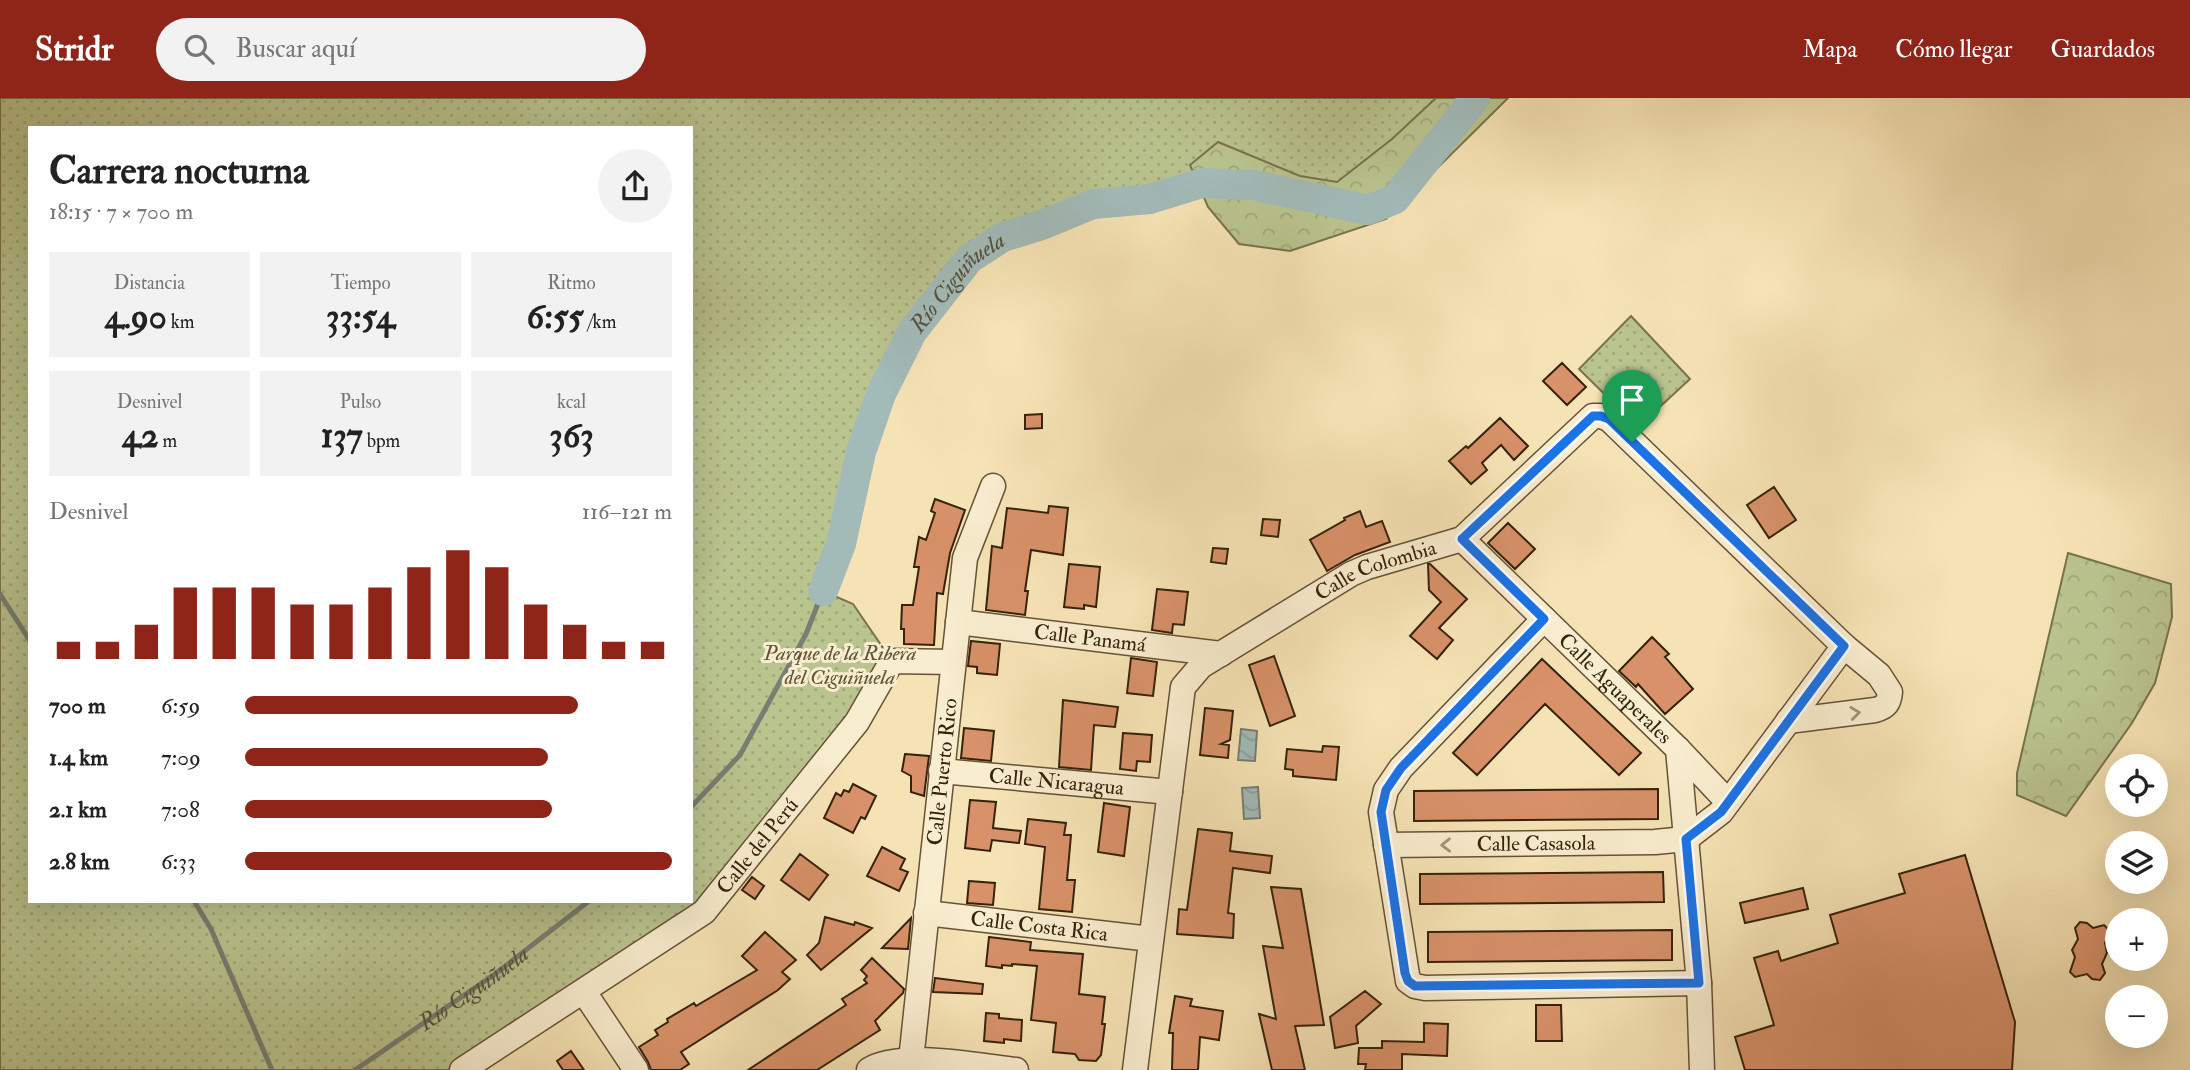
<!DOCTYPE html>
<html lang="es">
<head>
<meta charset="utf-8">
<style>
	body { margin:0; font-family:"IM FELL Double Pica",serif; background:#f2f2f2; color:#222; height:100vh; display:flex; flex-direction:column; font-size:26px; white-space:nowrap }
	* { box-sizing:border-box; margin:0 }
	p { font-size:23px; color:#767676 }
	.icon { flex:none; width:38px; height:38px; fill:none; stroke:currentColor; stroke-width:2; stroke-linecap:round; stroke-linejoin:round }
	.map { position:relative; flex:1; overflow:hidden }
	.details { position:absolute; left:28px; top:28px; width:665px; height:777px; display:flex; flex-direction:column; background:#fff; border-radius:0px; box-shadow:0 7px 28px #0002 }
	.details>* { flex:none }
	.tools { position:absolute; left:2105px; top:656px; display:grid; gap:14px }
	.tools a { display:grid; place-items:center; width:63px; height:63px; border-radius:50%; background:#fff; box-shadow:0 7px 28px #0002; font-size:35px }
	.pin { position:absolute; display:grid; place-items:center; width:60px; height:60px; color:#fff; margin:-72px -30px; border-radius:50% 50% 50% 0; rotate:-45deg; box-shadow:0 0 7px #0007 }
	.pin .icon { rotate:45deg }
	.round { display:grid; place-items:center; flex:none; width:74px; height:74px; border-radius:37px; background:#f2f2f2 }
	.headline { display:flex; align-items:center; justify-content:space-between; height:119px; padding:0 21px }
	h1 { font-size:38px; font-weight:700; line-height:52px }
	.figures { display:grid; grid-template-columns:repeat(3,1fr); gap:10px; height:119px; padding:7px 21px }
	.figures div { display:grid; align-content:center; border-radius:0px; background:#f2f2f2; text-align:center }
	.figures b { font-size:35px; font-weight:700 }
	.figures small { font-size:19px; font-weight:400 }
	.figures p { font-size:19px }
	.chart { height:196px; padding:14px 21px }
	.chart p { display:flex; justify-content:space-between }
	.chart svg { width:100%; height:126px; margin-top:7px; stroke:#8f2418; stroke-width:6 }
	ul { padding:0 21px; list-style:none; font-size:23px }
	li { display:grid; grid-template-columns:112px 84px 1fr; align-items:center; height:52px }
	li i { height:18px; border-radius:9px; background:#8f2418 }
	header { display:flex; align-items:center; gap:42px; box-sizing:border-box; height:98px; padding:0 35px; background:#8f2418; color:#fff }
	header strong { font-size:33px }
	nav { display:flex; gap:38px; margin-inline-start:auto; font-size:24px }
	.search { width:490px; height:63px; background:#f2f2f2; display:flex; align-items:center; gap:18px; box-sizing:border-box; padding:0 24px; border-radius:38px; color:#767676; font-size:26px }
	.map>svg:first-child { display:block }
	.grass { fill:url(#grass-dots); stroke:#78734d; stroke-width:2; fill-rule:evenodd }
	.forest { fill:url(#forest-crowns); stroke:#78734d; stroke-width:2 }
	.water { fill:url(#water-waves); stroke:#777e73; stroke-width:2 }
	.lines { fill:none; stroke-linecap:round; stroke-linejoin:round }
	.stream { stroke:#777e73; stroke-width:5 }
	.river { stroke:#a2bbb9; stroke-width:30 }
	.building { fill:#d89169; stroke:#36220b; stroke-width:2 }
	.minor-casing { stroke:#665236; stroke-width:27 }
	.minor { stroke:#f9edcf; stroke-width:24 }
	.oneway { stroke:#a19277 }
	.route-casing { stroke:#fff; stroke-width:14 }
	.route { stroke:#1a73e8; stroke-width:9 }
	.labels { text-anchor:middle; stroke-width:6; stroke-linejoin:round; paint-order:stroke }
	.street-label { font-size:21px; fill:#36220b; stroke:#f9edcf }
	.park-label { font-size:21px; font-style:italic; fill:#5e5333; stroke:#f9edcf }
	.water-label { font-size:23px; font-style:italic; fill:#56503f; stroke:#f9edcf }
</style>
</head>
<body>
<header>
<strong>Stridr</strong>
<div class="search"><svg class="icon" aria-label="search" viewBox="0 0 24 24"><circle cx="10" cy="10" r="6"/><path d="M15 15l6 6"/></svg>Buscar aquí</div>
<nav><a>Mapa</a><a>Cómo llegar</a><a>Guardados</a></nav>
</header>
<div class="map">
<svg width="2190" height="972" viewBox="0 0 2190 972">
	<defs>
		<pattern id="grass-dots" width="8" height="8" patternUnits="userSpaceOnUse" patternTransform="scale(1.75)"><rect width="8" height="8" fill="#bac48f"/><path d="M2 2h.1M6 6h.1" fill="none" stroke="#a0a87a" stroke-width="1.8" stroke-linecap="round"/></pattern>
		<pattern id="forest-crowns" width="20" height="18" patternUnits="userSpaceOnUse" patternTransform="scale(1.75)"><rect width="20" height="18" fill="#bac48f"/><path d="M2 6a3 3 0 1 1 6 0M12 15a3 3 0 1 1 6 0" fill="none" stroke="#a0a87a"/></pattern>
		<pattern id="water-waves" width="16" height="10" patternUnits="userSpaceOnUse" patternTransform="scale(1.75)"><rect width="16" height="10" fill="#a2bbb9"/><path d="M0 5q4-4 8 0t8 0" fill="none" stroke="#8ca09e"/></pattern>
	</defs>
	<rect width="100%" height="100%" fill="#f6e3b5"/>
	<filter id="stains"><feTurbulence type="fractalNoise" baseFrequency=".00286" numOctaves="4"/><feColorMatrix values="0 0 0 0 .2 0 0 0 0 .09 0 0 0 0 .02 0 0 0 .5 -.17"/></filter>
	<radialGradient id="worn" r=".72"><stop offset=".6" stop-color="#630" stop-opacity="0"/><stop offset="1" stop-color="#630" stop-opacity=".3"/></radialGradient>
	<path class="grass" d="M0 0H1475L1395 101 1202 85 1150 101 1093 106 1042 127 1003 139 969 162 912 234 881 296 861 354 841 446 823 493 853 506 892 563 712 807 462 972H0ZM30 30H691V803H30Z
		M1631 218 1690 281 1638 329 1579 271Z"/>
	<path class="forest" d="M1436 0H1508L1386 121 1290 153 1239 146 1208 109 1190 67 1218 44 1300 78 1337 84 1392 41Z
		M2068 455 2171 486 2172 519 2155 585 2132 625 2066 718 2017 697V675Z"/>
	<path class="water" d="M1241 631 1257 633 1255 663 1238 662Z
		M1258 689 1260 720 1244 721 1242 690Z"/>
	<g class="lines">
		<g class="stream">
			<path d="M0 496 30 543"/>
			<path d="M691 709 740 657 806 536 823 493"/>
			<path d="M194 803 211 831 272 972"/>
			<path id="s1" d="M355 972 495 876 589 803"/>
		</g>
		<path class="river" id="s2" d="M823 493 841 446 861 354 881 296 912 234 969 161 1003 139 1042 127 1093 106 1150 101 1202 85 1253 87 1368 112 1395 101 1475 0"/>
	</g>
	<path class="building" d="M1562 265 1586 289 1567 307 1543 283Z
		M1042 316V330L1025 331V317Z
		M1500 320 1528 348 1514 362 1501 347 1482 365 1487 372 1471 386 1449 363 1466 348 1468 350Z
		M1774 389 1796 422 1769 440 1747 407Z
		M935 401 965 412 950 455 943 496 937 495 934 547 904 546V531H901L902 507H913L919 469H914L919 439 926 442 935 415 931 413Z
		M1049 408 1068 410 1063 457 1031 452 1025 493H1028L1025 517 986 512 992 448 1002 450 1007 410 1048 415Z
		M1360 413 1366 429 1382 423 1390 444 1355 457 1327 473 1310 442 1345 422 1344 420Z
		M1263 421 1280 422 1278 439 1261 437Z
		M1508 425 1535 451 1515 471 1488 445Z
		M1213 450 1228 451 1226 466 1211 464Z
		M1069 466 1100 469 1096 509 1084 507V511L1064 509Z
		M1428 466H1430L1467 501 1439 530 1453 542 1437 561 1410 538 1441 504 1429 492Z
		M1157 491 1188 494 1184 527 1173 526 1172 535 1152 532Z
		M1652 539 1669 556 1665 559 1693 591 1665 616 1638 586 1636 589 1619 573Z
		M971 543 1000 546 997 577 977 575V569L968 568Z
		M1274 558 1295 618 1270 628 1249 567Z
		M1131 560 1157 564 1153 598 1127 595Z
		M1542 561 1641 655 1619 677 1545 606 1477 677 1453 655Z
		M1063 602 1118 609 1115 629 1094 627 1091 672 1059 669Z
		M1205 610 1233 613 1230 642 1221 646 1229 647 1228 660 1200 657Z
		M964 630 994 633 991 663 961 660Z
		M1123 635 1152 637 1150 664 1137 663 1136 673 1120 671Z
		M1323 648 1339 649 1336 682 1293 678V672L1285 671 1287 651 1322 654Z
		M905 656 929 658 924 698 911 694V678L902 673Z
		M853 686 876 698 865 721 861 719 853 735 824 720 836 695 841 698 844 692 849 694Z
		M1658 691V721L1414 723V693Z
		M970 702 996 704 993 730 1021 733 1019 745 992 742 990 753 965 750Z
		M1104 705 1130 709 1124 758 1098 754Z
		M1028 721 1066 725 1064 737H1071L1067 782H1075L1072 814 1039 811 1045 749 1025 746Z
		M1198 731 1232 735 1230 753 1272 758 1270 775 1233 770 1228 815 1234 816 1233 840 1177 836 1179 811 1187 812Z
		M882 749 905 761 900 771 908 774 899 793 867 778Z
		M800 756 828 777 809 802 781 782Z
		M1965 757 2015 924 2012 972H1745L1735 939 1774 927 1754 860 1778 853 1781 863 1838 845 1830 817 1905 795 1899 776Z
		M1663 774 1664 804 1420 806V776Z
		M752 779 764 788 755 801 742 792Z
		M969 783 995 785 993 807 967 805Z
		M1271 789 1301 791 1324 927 1295 928 1305 972H1272L1259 916 1276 921 1263 848 1283 850Z
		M1803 790 1808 811 1745 825 1740 805Z
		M825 819 854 827 855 824 872 830 821 872 807 857 819 845Z
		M911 820 908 851 882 850Z
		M2080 824 2087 825 2093 830 2104 827 2111 834 2105 845 2107 855 2102 866 2105 875 2100 882 2092 881 2087 876 2075 879 2070 874 2075 859 2072 852 2078 841 2075 830Z
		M1672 832V862L1428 864V834Z
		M765 834 796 862 782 874 790 881 778 892 681 954 689 966 680 972H651L648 964 639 949 658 937 655 932 668 924 667 921 694 905 696 908 757 872 742 858Z
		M989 839 1031 844 1030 852 1083 856 1079 896 1105 899 1102 926H1105L1101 957 1096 963 1079 962 1075 956 1053 954 1056 925 1031 922 1037 868 1012 866V868L1002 867V870L986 868Z
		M872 860 904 891 903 895 875 923 880 932 817 972H748L846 907 842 901 867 885 864 882 867 878 861 872Z
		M935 880 983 886 982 896 933 894Z
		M1365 893 1381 906 1356 928 1358 945 1335 950 1330 919Z
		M1175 898 1192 901 1190 908 1223 913 1219 942 1200 939 1198 972H1172L1173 935H1169Z
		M1536 907H1561L1562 943H1536Z
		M986 915 999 916V920L1022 922 1021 943 1004 941V945L984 943Z
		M1424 925 1448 926 1447 958 1402 956V972H1365L1366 966H1358L1359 950H1382V943L1424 944Z
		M571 953 584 972H563L557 963Z"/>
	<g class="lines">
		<defs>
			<g id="minor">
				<path id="s3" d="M1462 441 1678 651 1728 704"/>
				<path d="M1544 521 1401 670 1386 692 1381 714 1408 883 1415 888 1425 890 1699 885"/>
				<path id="s4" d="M958 524 1221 556"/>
				<path d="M1678 651 1699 885 1702 972"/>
				<path id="s5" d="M941 673 1170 694"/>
				<path id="s6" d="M1386 747 1655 744 1686 741 1721 714 1844 548"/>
				<path id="s7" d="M926 815 1151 841"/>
				<path d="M584 894 636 972"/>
				<path id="s8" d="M911 962 965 460 993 388"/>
				<path id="s9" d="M462 972 704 814 857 624 892 563 953 564"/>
				<path d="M869 972C899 952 979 968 1016 972"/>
				<path id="s10" d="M1135 972 1183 589 1201 568 1351 476 1367 469 1462 441 1593 318H1601L1609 321 1844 548 1879 577 1890 594C1889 605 1886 609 1875 612L1788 623"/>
			</g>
		</defs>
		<use href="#minor" class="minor-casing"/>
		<use href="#minor" class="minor"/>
	</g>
	<defs><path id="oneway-chevron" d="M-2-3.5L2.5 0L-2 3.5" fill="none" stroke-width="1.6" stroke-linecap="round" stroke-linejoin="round" transform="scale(1.75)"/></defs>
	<g class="oneway">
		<use href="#oneway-chevron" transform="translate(1855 615) rotate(-7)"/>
		<use href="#oneway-chevron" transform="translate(1446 747) rotate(179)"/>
	</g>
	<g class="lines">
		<defs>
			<path id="route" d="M1593 318H1601L1609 321 1844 548 1721 714 1686 741 1699 885 1415 888 1408 883 1405 875 1381 714 1386 692 1401 670 1544 521 1462 441Z"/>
		</defs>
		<use href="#route" class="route-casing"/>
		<use href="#route" class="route"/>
	</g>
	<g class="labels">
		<g class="street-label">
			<text dy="7" stroke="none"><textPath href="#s10" startOffset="614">Calle Colombia</textPath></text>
			<text dy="7" stroke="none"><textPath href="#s4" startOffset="133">Calle Panamá</textPath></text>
			<text dy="7" stroke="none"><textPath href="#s3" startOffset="214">Calle Aguaperales</textPath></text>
			<text dy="7" stroke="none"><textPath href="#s8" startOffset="290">Calle Puerto Rico</textPath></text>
			<text dy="7" stroke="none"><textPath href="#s5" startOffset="116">Calle Nicaragua</textPath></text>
			<text dy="7" stroke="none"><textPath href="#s6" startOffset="150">Calle Casasola</textPath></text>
			<text dy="7" stroke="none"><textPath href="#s9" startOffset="374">Calle del Perú</textPath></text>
			<text dy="7" stroke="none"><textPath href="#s7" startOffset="114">Calle Costa Rica</textPath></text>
		</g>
		<g class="park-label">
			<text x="840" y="562">Parque de la Ribera<tspan x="840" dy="24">del Ciguiñuela</tspan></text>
		</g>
		<g class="water-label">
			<text dy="8" stroke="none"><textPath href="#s2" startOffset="343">Río Ciguiñuela</textPath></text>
			<text dy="8" stroke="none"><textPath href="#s1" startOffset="144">Río Ciguiñuela</textPath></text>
		</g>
	</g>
	<rect width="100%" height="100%" filter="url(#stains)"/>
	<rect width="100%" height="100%" fill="url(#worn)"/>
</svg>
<div class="tools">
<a><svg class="icon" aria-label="locate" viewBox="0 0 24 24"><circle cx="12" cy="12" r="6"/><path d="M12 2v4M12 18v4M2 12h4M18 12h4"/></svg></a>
<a><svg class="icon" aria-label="layers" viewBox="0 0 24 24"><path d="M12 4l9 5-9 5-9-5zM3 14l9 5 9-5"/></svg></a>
<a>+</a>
<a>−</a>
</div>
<div class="pin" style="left:1632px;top:344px;background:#1e9e55"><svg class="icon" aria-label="arrive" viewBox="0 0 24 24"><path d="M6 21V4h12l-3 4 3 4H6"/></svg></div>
<section class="details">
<div class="headline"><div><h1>Carrera nocturna</h1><p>18:15 · 7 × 700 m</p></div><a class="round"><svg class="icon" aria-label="share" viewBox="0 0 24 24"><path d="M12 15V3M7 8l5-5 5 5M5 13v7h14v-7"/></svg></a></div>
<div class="figures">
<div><p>Distancia</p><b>4.90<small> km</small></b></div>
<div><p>Tiempo</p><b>33:54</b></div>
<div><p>Ritmo</p><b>6:55<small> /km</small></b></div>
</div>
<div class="figures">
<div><p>Desnivel</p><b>42<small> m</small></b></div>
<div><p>Pulso</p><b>137<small> bpm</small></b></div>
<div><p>kcal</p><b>363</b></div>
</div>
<div class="chart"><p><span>Desnivel</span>116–121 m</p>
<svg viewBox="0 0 160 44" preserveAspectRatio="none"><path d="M5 44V38M15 44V38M25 44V32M35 44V19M45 44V19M55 44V19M65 44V25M75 44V25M85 44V19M95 44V12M105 44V6M115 44V12M125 44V25M135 44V32M145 44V38M155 44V38"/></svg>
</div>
<ul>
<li><b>700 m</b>6:59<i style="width:78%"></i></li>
<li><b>1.4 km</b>7:09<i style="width:71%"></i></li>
<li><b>2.1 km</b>7:08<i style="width:72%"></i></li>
<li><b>2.8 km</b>6:33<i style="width:100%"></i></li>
</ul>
</section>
</div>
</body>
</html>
